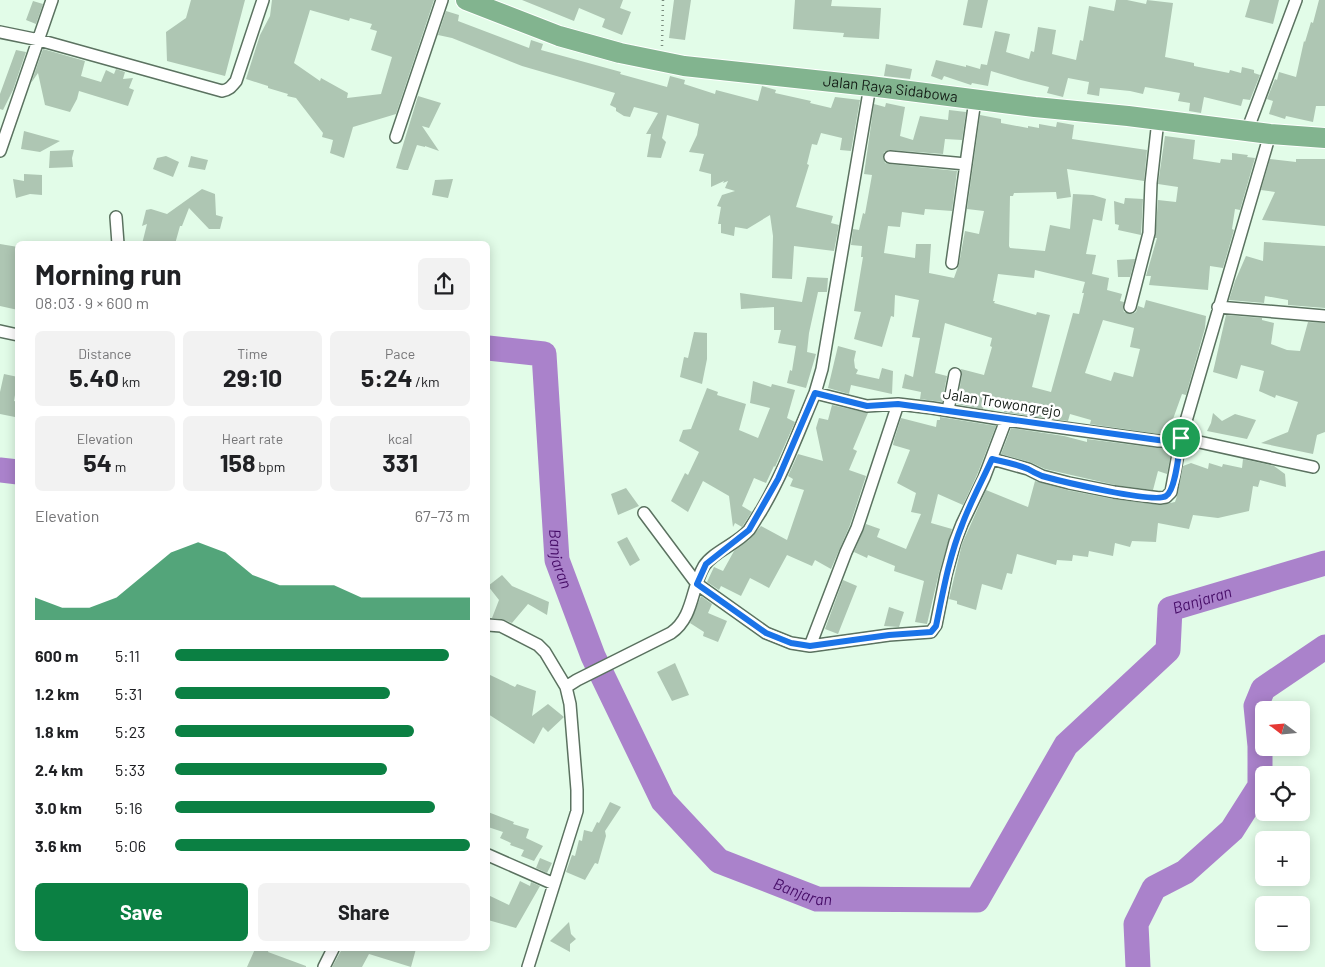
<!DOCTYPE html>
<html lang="en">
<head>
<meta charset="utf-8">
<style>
	body { margin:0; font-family:Barlow,sans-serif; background:#f2f2f2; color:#202124; height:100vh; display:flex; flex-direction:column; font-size:19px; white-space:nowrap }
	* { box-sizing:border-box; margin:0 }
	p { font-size:16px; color:#757577 }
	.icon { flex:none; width:28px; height:28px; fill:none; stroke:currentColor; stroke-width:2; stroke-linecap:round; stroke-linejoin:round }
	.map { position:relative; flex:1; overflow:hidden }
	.side { position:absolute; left:15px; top:241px; width:475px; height:710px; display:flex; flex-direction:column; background:#fff; border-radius:8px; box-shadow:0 2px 12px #0003 }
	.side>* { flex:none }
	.needle { width:32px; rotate:286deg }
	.tools { position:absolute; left:1255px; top:701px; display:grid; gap:10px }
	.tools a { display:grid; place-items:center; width:55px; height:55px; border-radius:8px; background:#fff; box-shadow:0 2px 12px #0003; font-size:25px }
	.pin { position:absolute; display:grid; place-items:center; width:42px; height:42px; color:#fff; margin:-21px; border:2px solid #fff; border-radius:50%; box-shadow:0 1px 5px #0007 }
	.round { display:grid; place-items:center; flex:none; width:52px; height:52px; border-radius:8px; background:#f2f2f2 }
	.overview { display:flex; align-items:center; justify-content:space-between; height:85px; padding:0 20px }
	h1 { font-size:28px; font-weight:700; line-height:38px }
	.stats { display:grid; grid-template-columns:repeat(3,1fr); gap:8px; height:85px; padding:5px 20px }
	.stats div { display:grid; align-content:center; border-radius:8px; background:#f2f2f2; text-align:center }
	.stats b { font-size:25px; font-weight:700 }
	.stats small { font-size:14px; font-weight:400 }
	.stats p { font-size:14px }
	.chart { height:140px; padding:10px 20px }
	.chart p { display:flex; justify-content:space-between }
	.chart svg { width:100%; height:90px; margin-top:5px; fill:#0b8043; opacity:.7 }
	.cta { display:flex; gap:10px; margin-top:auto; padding:10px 20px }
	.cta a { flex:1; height:58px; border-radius:8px; background:#0b8043; color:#fff; font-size:20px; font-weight:700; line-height:58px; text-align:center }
	.cta a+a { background:#f2f2f2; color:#202124 }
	ul { padding:0 20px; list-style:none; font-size:16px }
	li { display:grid; grid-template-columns:80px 60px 1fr; align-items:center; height:38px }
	li i { height:12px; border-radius:6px; background:#0b8043 }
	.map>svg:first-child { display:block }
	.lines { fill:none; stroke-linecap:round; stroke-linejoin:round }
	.river { stroke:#aa82cb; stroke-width:25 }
	.building { fill:#aec6b3; fill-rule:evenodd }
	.minor-casing { stroke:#5b7260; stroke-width:14 }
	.trunk-casing { stroke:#fff; stroke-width:22 }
	.path { stroke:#798b7d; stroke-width:2.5; stroke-dasharray:1 4; stroke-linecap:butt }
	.minor { stroke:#fff; stroke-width:11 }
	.trunk { stroke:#82b48f; stroke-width:20 }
	.route-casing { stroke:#fff; stroke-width:10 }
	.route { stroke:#1a73e8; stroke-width:6 }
	.labels { text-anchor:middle; stroke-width:5; stroke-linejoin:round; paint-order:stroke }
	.street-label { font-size:15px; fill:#141d16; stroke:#fff }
	.water-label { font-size:16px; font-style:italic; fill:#470d68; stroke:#fff }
</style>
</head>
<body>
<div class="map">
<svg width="1325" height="967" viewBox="0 0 1325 967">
	<rect width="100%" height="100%" fill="#e2fce8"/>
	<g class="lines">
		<g class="river">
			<path id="s1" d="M488 348 544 354 557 560 593 656 663 801 719 861 817 899 977 900 1066 745 1168 650 1170 609 1325 563"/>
			<path d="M0 470 18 472"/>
			<path d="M1138 967 1136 924 1154 888 1185 872 1232 830 1260 786V746L1256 706 1263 689 1325 647"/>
		</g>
	</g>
	<path class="building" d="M191 0H245L225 76 167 61 166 32 186 18Z
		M272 0H434L396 114 353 127 344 158 330 153 333 140 322 137 323 133 296 98 287 96 288 94 268 88V86L246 79 260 35 270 16ZM310 10 349 21 350 18 372 24 370 29 377 31 371 50 392 57 381 94 347 98 348 93 321 78 320 81 294 63Z
		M522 0H623L620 8 631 12 622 35 602 27 605 19 579 8 574 21Z
		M674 0H691L685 40 669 38Z
		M795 0H832L831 6 881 8 879 39 843 37 844 33 793 29Z
		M968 0H988L982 28 963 25Z
		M1116 0H1127L1146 4 1147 0 1173 3 1165 57 1194 63V66L1229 73 1230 70 1241 73 1242 67 1254 70V73L1260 75 1250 100 1243 99 1241 106 1204 97 1201 113 1189 111 1190 103 1178 101 1180 93 1145 87 1143 94 1130 91 1100 88 1099 96 1087 94 1089 82 1068 78 1063 97 1047 93 1049 87 1021 80 991 71 988 86 972 83 971 85 944 76 942 80 931 76 936 60 966 67V65L980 69 981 64 987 65 995 31 1010 34 1006 52 1029 59 1031 51 1034 52 1038 27 1056 30 1052 54 1076 60 1080 40 1083 41 1089 6 1114 11Z
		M1250 0H1279L1273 24 1245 17Z
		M1319 0H1325V106H1316L1313 122 1286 116 1285 119 1269 114 1273 101 1267 99 1275 79 1277 80 1279 72 1296 77 1304 41 1305 42 1311 22 1313 23Z
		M33 1 43 4 36 24 26 20Z
		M446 11 459 15 458 21 529 48 531 40 543 44 541 50 621 72 620 74 667 87 670 76 685 80 684 84 715 94 716 90 758 101 762 86 776 90 775 93 811 101 810 103 831 108 835 97 860 100 851 151 840 150 842 138 821 133 817 145 812 144 807 164 809 165 796 207 833 216 831 223 839 225 834 251 794 246 792 279 772 278 773 236 770 215 747 229 735 227 734 236 721 233V224H718L721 207 717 206 722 195 735 191 725 188 728 181 723 183 724 181 711 187V174L699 171 704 154 689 152 697 135 699 124 667 115 662 138 666 142 661 158 647 157 651 134H646L658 113 634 107 630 117 624 116 616 111V108L610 105 615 93 522 66 452 38 438 35Z
		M43 49 85 61 81 76 101 82 106 70 114 74 116 69 125 72 123 79 133 78 129 88 134 90 128 106 79 91 77 99 70 112 45 105 38 73 31 83Z
		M16 50 26 52 13 90 3 110 0 109V94Z
		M886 64 912 69 910 79 884 76Z
		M418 96 441 103 429 128 422 126 439 151 425 146V147L417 145 408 170H404L396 168Z
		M886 103 905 107 900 136 913 140 920 116 948 120 949 110 966 112 962 140 945 139 943 154 890 150 884 152 883 157 885 163 889 164 957 171 952 211 925 209 924 215 902 212 900 227 888 226 884 253 915 258 916 244H931L929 273 954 278 959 264 965 231 979 234 984 211 967 209 980 115 1001 119V123L1028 128V126L1039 128V124L1056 127 1057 122 1074 125 1072 139 1147 150 1144 181 1067 169 1071 197 1057 199 1056 192 1014 193 1013 196H1010L1009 246 1010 248 1045 251 1050 225 1070 229 1073 194 1093 195 1106 199 1102 221 1093 219 1086 254 1096 255 1092 274 1109 278 1107 290 1122 294 1120 301 1124 302 1123 309 1124 312 1132 314 1136 312 1138 306 1144 308 1146 300 1206 316 1205 328 1186 395 1182 394 1168 433 1159 434 1090 424 1091 420 1070 414 1068 421 1004 412 1007 402 987 396 983 409 957 404 962 375 961 369 984 375 992 347 990 346 992 338 945 323 935 373 947 376 942 402 920 399 921 392 902 388 905 374 913 377 920 338 912 337 919 300 895 295 894 317 891 316 882 347 854 339 861 312 854 311 863 257H861L862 246 851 245 853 229 859 230 863 213 865 214 872 175 864 174 874 104 885 107ZM1035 270 1085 282 1082 293H1084L1079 314 1073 313 1051 392 1032 387 1050 315 1037 312 1036 315 994 303 995 301H993L998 274 1034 278ZM1103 320 1134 328 1130 347 1140 349 1133 377 1114 372 1111 381 1085 373Z
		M24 131 60 141 40 152 21 149Z
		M1165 136 1195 140 1193 159 1220 163 1221 159 1232 160V153L1248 155 1247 157 1255 158 1240 210 1235 209 1232 229 1234 230 1223 268 1210 266 1208 290 1149 285 1151 276H1146L1157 238H1155L1158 200 1176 202 1178 187 1158 184Z
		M74 150 72 158 73 167 49 168 50 151Z
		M166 156 179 162 173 177 153 169 157 158Z
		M191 156 208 160 205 170 188 167Z
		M1270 159 1296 162V159H1325V226L1262 220 1275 192 1261 190Z
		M24 174 42 175V195L30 194 16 198 13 179 24 181Z
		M453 179 448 198 432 195 435 180Z
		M202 189 215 194 216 215 223 217 220 229H209L189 208 182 226H180L175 244H142L147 224 142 226 146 210 151 209 167 214Z
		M1125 198 1143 199 1141 235 1118 230 1119 225 1115 224 1114 201 1124 204Z
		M1264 242 1325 246V308L1288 305V300L1265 296 1264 303 1229 300 1235 281 1246 256 1263 261Z
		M0 244 18 247V310L0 306Z
		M1135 259 1130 277H1118L1117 260Z
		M807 277 828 278 827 292H818L809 333 807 352 816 354 806 388 787 383 790 370 792 371 796 346 778 343 781 330H774V307L741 309 740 293 802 302Z
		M1226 315 1262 318V320L1274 323 1271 344 1287 350 1300 351 1308 322 1325 323V432L1317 435 1313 454 1261 443 1288 432 1298 402 1276 395 1275 398 1259 391 1264 371 1241 365 1237 379 1213 372Z
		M694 332 707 333V359L702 384 680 377 684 357 688 358Z
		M838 346 856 351 854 360 855 368 858 370 856 374 879 379 882 368 893 371 892 394 851 385 849 394 828 388Z
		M4 374 18 377 14 401 18 402 15 417 0 414V392Z
		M753 381 771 387 772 384 795 390 787 418 795 422 775 467 774 466 766 483 754 478 742 506 752 512 751 513 742 527 735 523 733 527 729 496 703 481 688 512 671 501 685 473 688 475 699 452 679 441 683 430 691 429 707 388 718 392 717 395 746 404 739 430 758 438 770 408 750 403Z
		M832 405 868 413 853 449 857 451 849 470 866 476 850 525 831 569 815 560 812 566 787 555 769 588 750 578 741 596 721 586 719 590 707 582 714 567 723 571 734 551 749 540 761 526 787 540 804 490 790 486 793 479 788 476 798 454 823 461 816 428 819 418 828 420Z
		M1213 413 1222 421 1235 414 1256 420 1247 439 1207 431 1211 423Z
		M940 417 996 426 977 475 963 505 938 494 931 523 952 529 939 573 927 624 915 622 924 581 894 571 895 566 868 555 867 558 854 552 866 524 880 529 877 537 906 549 921 514 911 512 916 493 897 483 910 450 893 445 894 440 901 418 936 427 937 420H940Z
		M1011 428 1064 436 1087 442V439L1157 448H1172L1167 474 1158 471 1153 490 1115 485 1045 469 1030 462 1001 454Z
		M1243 459 1274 466 1285 474 1286 487 1260 480 1258 487 1253 486 1249 511 1218 518 1193 515 1189 529 1158 523 1156 542 1132 541 1130 547 1115 543 1113 556 1089 551 1088 557 1073 555 1072 561 1057 560 1056 565 1017 554 1012 574 1007 573 1002 590 982 584 976 610 957 604V601L949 599 962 544 986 490 1028 507 1035 481 1067 490 1113 499 1161 505 1175 502 1178 493 1183 466 1191 463 1208 469 1209 463 1222 467 1223 464 1242 468Z
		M626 488 639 506 618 515 611 494Z
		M627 537 640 560 630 566 617 542Z
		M502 575 512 586 549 602 547 615 528 604 512 623 502 619 492 618 499 600 488 586Z
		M843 580 857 586 838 634 825 629Z
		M701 596 712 604 708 613 727 621 718 642 703 636 704 632 690 623Z
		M889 607 904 612 899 627 884 626Z
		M675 663 689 695 672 701 657 672Z
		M488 674 515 687 517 684 536 691 532 716 548 704 564 717 548 732 543 727 534 744 488 714Z
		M610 802 621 807 605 831 606 836 598 864 595 863 585 880 566 872 572 855 575 856 579 840 582 841 584 830 592 832 597 822 599 823Z
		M488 812 514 822 513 824 529 829 526 838 543 846 534 861 521 856 524 850 510 845 511 843 500 838 503 832 488 827Z
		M540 858 552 863 547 873 536 868Z
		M520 881 530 886 531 882 540 886 516 928 488 920V895L509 905Z
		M569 922 571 934 576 939 570 944V952L550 941Z
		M255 949H269L268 952 306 966V967H247Z
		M342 949H416L411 967 369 954 362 967H332Z"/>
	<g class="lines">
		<defs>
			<path id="minor" d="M0 32 39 40 222 91C229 90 231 87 236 81L263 0
				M870 86 822 369 815 393 867 406 898 404 932 408 1006 420 1158 441H1168L1181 438 1270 134
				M1247 131 1296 0
				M396 137 442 0
				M0 151 52 0
				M890 157 966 164
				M116 217 118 244
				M952 263 975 100
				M1130 307 1149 233 1151 183 1158 120
				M1218 307 1325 316
				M0 331 18 335
				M948 410 955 374
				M992 459 1028 469 1042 476 1069 483 1114 492 1160 498 1166 497 1171 492 1181 438 1313 467
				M644 513 697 584 766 633 791 643 810 646 889 635 931 632 936 625 946 575 955 542 962 524 984 478 1006 420
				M488 625 501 626 538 645 545 652 566 687 570 704 577 790V811L528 967
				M810 646 846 552 857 528 898 404
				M566 687 577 680 671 633C694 617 691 588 704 566 713 552 737 544 749 530 753 524 757 517 761 511 783 474 798 433 815 393
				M488 855 554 884
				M324 967 333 949"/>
			<g id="trunk">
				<path id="s2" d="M466 0 559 36 620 53 684 66 870 86 1035 107 1128 116 1270 134 1325 138"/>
			</g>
		</defs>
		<use href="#minor" class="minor-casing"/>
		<use href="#trunk" class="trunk-casing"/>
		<path class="path" d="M662 46 663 0"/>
		<use href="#minor" class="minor"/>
		<use href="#trunk" class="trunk"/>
	</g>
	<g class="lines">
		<defs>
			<path id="route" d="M815 393 867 406 898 404 1158 440 1168 441 1181 438C1179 450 1176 490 1166 496 1155 504 1060 481 1042 476 1037 474 1033 472 1028 469 1017 464 1004 462 992 459 982 481 970 503 962 525 949 557 943 592 936 626L931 632 889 635 810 646 791 643 766 633 697 584 706 564 749 530 778 479Z"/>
		</defs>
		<use href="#route" class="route-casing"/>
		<use href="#route" class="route"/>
	</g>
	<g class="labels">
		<g class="street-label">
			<text dy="5" stroke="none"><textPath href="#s2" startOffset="436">Jalan Raya Sidabowa</textPath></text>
			<text transform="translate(1002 403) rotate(9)" y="5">Jalan Trowongrejo</text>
		</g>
		<g class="water-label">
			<text dy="6" stroke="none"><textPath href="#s1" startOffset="262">Banjaran</textPath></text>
			<text dy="6" stroke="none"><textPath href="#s1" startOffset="1266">Banjaran</textPath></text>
			<text dy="6" stroke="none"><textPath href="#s1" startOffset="698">Banjaran</textPath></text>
		</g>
	</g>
</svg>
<div class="tools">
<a><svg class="needle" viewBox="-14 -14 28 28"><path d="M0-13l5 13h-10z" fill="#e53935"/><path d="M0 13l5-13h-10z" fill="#757577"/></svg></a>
<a><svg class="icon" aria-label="locate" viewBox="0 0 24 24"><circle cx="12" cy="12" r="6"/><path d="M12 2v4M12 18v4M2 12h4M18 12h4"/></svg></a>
<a>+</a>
<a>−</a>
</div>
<div class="pin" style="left:1181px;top:438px;background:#1e9e55"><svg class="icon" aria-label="arrive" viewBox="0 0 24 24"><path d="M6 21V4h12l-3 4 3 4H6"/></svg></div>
<section class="side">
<div class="overview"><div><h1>Morning run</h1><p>08:03 · 9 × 600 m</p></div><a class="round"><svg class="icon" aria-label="share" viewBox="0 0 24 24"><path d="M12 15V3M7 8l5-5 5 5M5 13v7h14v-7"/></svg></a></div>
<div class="stats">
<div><p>Distance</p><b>5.40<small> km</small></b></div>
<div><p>Time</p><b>29:10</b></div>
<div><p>Pace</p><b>5:24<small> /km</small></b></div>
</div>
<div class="stats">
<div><p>Elevation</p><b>54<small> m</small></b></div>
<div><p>Heart rate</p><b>158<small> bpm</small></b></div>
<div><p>kcal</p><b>331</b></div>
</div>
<div class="chart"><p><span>Elevation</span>67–73 m</p>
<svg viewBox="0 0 160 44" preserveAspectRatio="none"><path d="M0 44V33L10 38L20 38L30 33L40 22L50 11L60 6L70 11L80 22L90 27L100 27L110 27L120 33L130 33L140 33L150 33L160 33V44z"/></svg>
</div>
<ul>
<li><b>600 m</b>5:11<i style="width:93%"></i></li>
<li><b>1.2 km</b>5:31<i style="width:73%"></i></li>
<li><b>1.8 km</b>5:23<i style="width:81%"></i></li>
<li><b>2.4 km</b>5:33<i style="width:72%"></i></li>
<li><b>3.0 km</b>5:16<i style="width:88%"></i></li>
<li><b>3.6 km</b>5:06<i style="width:100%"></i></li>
</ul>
<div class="cta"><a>Save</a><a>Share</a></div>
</section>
</div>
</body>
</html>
